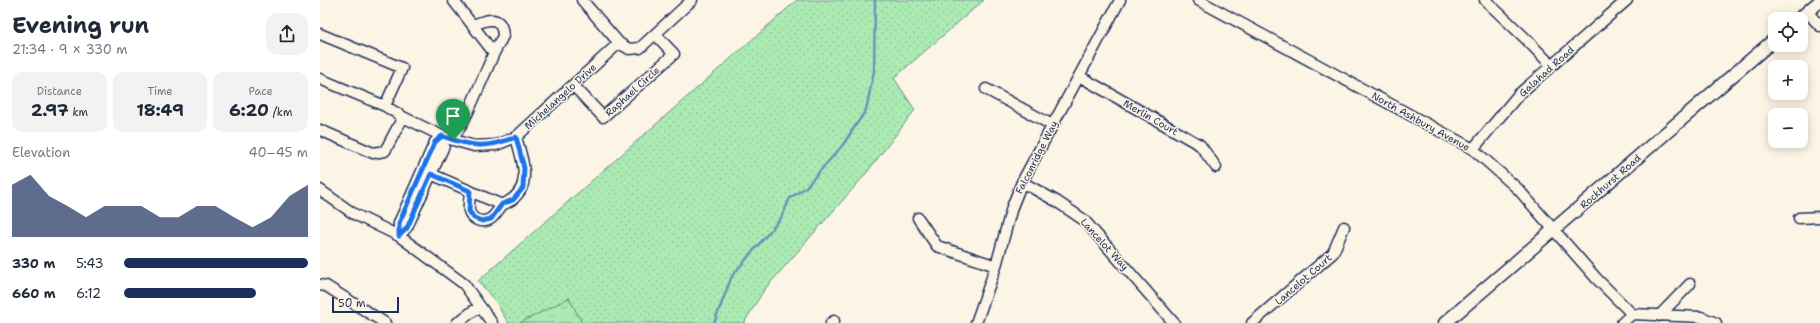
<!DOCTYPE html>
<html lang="en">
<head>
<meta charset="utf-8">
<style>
	body { margin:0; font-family:"Shantell Sans",sans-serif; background:#f2f2f3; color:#1f2937; height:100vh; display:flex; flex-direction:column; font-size:15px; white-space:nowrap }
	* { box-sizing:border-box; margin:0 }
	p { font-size:13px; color:#747a83 }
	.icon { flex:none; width:22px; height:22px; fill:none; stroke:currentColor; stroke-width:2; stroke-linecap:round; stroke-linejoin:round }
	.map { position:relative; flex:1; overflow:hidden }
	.panel { display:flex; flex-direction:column; background:#fff; width:320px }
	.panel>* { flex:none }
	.fabs { position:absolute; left:1448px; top:12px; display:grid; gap:8px }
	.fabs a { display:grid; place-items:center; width:40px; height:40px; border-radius:8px; background:#fff; box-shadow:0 2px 10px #0003; font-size:20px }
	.scale { position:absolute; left:12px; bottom:10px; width:67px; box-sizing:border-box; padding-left:4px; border:2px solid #1b2f5e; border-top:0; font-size:11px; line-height:14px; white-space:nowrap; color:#1b2f5e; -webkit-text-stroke:3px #fcf5e5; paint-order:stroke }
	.pin { position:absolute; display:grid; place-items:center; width:34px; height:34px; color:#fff; margin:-41px -17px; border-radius:50% 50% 50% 0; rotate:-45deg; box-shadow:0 0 4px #0007 }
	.pin .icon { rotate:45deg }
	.round { display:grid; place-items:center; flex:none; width:42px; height:42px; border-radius:12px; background:#f2f2f3 }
	.headline { display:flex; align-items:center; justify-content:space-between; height:68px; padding:0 12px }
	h1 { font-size:22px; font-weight:700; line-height:30px }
	.stats { display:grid; grid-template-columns:repeat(3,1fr); gap:6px; height:68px; padding:4px 12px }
	.stats div { display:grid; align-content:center; border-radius:10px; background:#f2f2f3; text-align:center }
	.stats b { font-size:17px; font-weight:700 }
	.stats small { font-size:11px; font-weight:400 }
	.stats p { font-size:11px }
	.chart { height:112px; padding:8px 12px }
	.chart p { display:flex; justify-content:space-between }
	.chart svg { width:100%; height:72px; margin-top:4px; fill:#1b2f5e; opacity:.7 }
	ul { padding:0 12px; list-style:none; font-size:13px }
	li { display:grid; grid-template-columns:64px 48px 1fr; align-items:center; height:30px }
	li i { height:10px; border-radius:5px; background:#1b2f5e }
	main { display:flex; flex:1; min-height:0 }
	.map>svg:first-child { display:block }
	.grass { fill:url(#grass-dots); stroke:#638d88 }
	.park { fill:url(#park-tufts); stroke:#638d88 }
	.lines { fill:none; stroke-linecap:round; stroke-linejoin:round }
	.stream { stroke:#6594bb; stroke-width:2.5 }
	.minor-casing { stroke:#1b2f5e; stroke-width:13 }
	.tertiary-casing { stroke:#1b2f5e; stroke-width:15 }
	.minor { stroke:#fcf5e5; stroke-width:10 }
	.tertiary { stroke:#fcf5e5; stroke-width:12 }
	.route-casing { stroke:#fff; stroke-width:8 }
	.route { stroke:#1a73e8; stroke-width:5 }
	.labels { text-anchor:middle; stroke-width:3; stroke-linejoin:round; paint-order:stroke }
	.street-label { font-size:10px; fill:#1b2f5e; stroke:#fcf5e5 }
</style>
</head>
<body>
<main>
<section class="panel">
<div class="headline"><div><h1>Evening run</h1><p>21:34 · 9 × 330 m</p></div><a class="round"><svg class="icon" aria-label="share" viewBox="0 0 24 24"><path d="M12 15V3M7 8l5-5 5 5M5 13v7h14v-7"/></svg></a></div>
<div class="stats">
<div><p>Distance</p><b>2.97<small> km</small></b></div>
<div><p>Time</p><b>18:49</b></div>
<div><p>Pace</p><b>6:20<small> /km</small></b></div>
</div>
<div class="chart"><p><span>Elevation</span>40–45 m</p>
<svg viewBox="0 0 160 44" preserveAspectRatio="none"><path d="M0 44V12L10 6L20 19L30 25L40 32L50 25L60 25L70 25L80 32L90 32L100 25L110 25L120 32L130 38L140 32L150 19L160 12V44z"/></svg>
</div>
<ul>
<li><b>330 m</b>5:43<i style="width:100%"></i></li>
<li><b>660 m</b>6:12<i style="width:72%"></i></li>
</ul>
</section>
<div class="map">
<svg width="1500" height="323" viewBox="0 0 1500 323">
	<defs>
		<pattern id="grass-dots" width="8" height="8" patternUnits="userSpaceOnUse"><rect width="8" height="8" fill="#abebb3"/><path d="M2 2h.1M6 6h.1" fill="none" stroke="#93ca9c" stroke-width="1.8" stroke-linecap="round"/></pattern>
		<pattern id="park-tufts" width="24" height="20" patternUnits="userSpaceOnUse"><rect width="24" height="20" fill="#abebb3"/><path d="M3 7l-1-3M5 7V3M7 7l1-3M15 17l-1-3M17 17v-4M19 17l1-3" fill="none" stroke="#93ca9c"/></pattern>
	</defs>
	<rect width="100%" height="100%" fill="#fcf5e5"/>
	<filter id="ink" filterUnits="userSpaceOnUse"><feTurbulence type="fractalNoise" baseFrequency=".025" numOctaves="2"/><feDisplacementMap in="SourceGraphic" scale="8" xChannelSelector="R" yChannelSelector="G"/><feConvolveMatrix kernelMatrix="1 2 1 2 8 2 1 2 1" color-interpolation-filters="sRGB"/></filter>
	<g filter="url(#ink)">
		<path class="grass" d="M477 0H664L574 78 595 110 544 176 444 290 424 323H262L249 298 200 323H188L176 302 158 281Z"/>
		<path class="park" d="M249 298 262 323H200Z"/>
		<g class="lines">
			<path class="stream" d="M394 323 412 276 461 218 470 198 485 188 522 146 546 110 554 71 555 0"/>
			<defs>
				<path id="minor" d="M262 0 299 43 309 49 320 48 372 0
					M878 0 1153 149 1198 189 1276 278 1312 314 1381 317 1396 323
					M1165 0 1204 37 1231 65
					M1487 12 1500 26
					M153 25C167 19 182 14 183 36L174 53
					M0 34 82 68 65 106
					M759 76 880 145 896 167
					M0 79 65 106 83 117 122 136 133 140 154 146 176 145 196 137 299 43
					M253 85 283 117 354 54 335 34
					M666 89 732 125
					M0 130 53 153 65 151 83 117
					M133 140 149 110 174 53 133 0
					M1153 149 1199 94 1307 0
					M111 174 182 205C215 191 203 163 196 137
					M702 182 736 201 764 220 854 323
					M0 190 34 214 79 236 144 284 172 323
					M150 191C150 197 148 205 149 211 150 215 154 219 157 220 170 225 176 213 182 205
					M598 218 617 246 676 266
					M1479 218 1500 217
					M79 236V223L115 142 122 136
					M79 236 87 227 124 146 122 136
					M0 285 6 286 65 323
					M1339 316 1370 284
					M137 323 160 306
					M511 323 514 321
					M656 323 676 266 692 207 702 182 800 0
					M932 323 1013 253 1024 227
					M1302 323 1312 314"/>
				<path id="tertiary" d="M1479 19 1500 1
					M1125 323 1455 39"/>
			</defs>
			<use href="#minor" class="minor-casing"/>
			<use href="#tertiary" class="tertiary-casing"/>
			<use href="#minor" class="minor"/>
			<use href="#tertiary" class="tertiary"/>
		</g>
	</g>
	<g class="lines" filter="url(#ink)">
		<defs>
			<path id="route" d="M122 136C153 147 165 149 196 137L204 168 203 188 193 200 182 204 171 219 162 221 154 218 149 211 150 191 111 174 87 228 79 236V223L115 142Z"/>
		</defs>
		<use href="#route" class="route-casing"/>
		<use href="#route" class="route"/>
	</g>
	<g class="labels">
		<g class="street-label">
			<text transform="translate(1226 71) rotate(-42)" y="4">Galahad Road</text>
			<text transform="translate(312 91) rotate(-42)" y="4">Raphael Circle</text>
			<text transform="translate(240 96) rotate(-42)" y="4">Michelangelo Drive</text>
			<text transform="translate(831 117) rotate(30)" y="4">Merlin Court</text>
			<text transform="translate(1101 121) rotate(29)" y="4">North Ashbury Avenue</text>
			<text transform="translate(716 157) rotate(-63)" y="4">Falconridge Way</text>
			<text transform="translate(1290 181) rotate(-41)" y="4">Rockhurst Road</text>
			<text transform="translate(785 244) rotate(48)" y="4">Lancelot Way</text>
			<text transform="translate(983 279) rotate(-41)" y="4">Lancelot Court</text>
		</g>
	</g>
</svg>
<div class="fabs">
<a><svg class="icon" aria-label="locate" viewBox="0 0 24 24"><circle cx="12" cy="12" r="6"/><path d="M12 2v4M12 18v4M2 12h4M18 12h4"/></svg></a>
<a>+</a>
<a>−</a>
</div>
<div class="scale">50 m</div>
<div class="pin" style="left:133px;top:140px;background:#1e9e55"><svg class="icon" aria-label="arrive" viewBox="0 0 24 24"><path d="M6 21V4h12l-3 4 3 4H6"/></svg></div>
</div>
</main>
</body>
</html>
